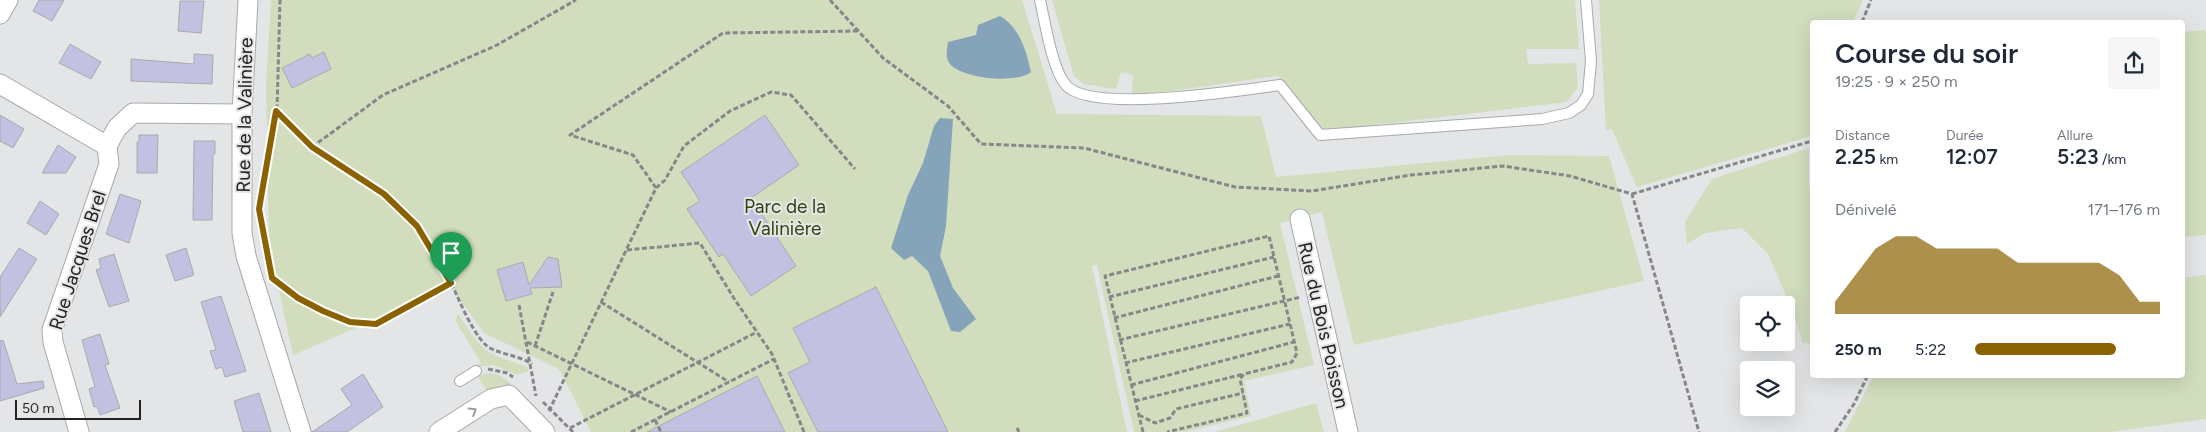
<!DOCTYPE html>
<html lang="fr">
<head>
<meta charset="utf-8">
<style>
	body { margin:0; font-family:Figtree,sans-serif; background:#f6f6f7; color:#1f2937; height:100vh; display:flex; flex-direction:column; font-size:19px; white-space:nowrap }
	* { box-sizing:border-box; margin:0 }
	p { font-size:16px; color:#747a83 }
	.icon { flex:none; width:28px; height:28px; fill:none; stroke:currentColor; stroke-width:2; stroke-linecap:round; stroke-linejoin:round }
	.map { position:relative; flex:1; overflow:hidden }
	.side { position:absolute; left:1810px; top:20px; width:375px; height:358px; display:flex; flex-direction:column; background:#fff; border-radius:5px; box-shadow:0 5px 20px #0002 }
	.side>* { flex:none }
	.fabs { position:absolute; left:1740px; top:296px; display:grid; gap:10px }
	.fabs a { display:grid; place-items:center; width:55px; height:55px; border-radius:5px; background:#fff; box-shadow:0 5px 20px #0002; font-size:25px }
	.scale { position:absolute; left:15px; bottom:12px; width:126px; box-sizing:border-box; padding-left:5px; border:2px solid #222223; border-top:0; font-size:14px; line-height:18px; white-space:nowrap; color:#222223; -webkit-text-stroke:4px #e4e5e7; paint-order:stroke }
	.pin { position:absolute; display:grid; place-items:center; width:42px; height:42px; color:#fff; margin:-51px -21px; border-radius:50% 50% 50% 0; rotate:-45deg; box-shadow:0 0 5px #0007 }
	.pin .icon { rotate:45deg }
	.round { display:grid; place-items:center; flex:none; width:52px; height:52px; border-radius:5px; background:#f6f6f7 }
	.summary { display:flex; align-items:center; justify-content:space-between; height:85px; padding:0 25px }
	h1 { font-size:28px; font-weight:600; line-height:38px }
	.metrics { display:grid; grid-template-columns:repeat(3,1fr); gap:8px; height:85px; padding:5px 25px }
	.metrics div { display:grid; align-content:center }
	.metrics b { font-size:21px; font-weight:600 }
	.metrics small { font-size:14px; font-weight:400 }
	.metrics p { font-size:14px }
	.chart { height:140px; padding:10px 25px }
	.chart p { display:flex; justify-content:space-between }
	.chart svg { width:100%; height:90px; margin-top:5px; fill:#8a6201; opacity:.7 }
	ul { padding:0 25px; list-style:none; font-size:16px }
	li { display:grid; grid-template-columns:80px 60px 1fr; align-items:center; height:38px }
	li i { height:12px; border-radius:6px; background:#8a6201 }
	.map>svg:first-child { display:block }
	.green { fill:#d1ddbd }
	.water { fill:#85a4b9 }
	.building { fill:#c2c1e2; stroke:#aaaaab }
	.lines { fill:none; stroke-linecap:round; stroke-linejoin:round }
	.service-casing { stroke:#a8a9ab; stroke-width:12 }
	.minor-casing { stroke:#a8a9ab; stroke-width:21 }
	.path { stroke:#878789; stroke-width:3; stroke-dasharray:5 2.5; stroke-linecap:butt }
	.service { stroke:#fff; stroke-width:10 }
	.minor { stroke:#fff; stroke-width:19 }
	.oneway { stroke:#9c9c9c }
	.route-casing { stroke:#fff; stroke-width:10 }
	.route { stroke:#8a6201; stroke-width:6 }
	.labels { text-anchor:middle; stroke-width:4; stroke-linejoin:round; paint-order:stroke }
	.street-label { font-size:19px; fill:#222223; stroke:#e4e5e7 }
	.park-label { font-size:19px; fill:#33410d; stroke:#e4e5e7 }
</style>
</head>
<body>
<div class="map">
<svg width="2206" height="432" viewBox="0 0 2206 432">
	<rect width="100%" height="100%" fill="#e4e5e7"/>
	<path class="green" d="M271 0H1022L1057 114 1261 116 1276 177 1509 155 1609 156 1644 281 1354 345 1322 212 1280 223 1314 365 1244 381 1251 416 1184 432H1134L1097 265 1092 266 1127 432H591L559 369 484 333 451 287 293 355 269 243 266 84Z
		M1052 0H1575L1579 49H1526L1528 64 1576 63 1578 87 1567 102 1324 131 1278 76 1151 94 1132 93 1133 75 1121 72 1116 89 1084 84 1074 76Z
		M1599 0H1863L1853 22H1812V136L1637 187 1612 129 1606 130Z
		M2206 30V235L2183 237V32Z
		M1809 148V185L1812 197V344L1803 343 1792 309 1768 254 1742 228 1705 233 1687 244 1685 222 1712 179Z
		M2206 275V419L2110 432H1845L1874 375H2182L2183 278Z
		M458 314C467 326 477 346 491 353 503 360 516 361 528 368L529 371 517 375 494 365 473 367 481 363 455 320Z
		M490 373 499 375 512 384 493 391 486 390 478 376Z
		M1316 403 1324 432H1215Z"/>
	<path class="water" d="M1000 16C1020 28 1026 50 1031 72 1017 84 963 79 950 64 945 58 947 50 948 42L976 35 978 25Z
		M940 118 953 119 946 226 940 256 953 288 976 319 960 332 951 331 928 271 912 256 904 260 891 248 908 195 923 163 934 126Z"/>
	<path class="building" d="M39 0H64L52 21 33 11Z
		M180 1H204L201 33 178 31Z
		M70 44 101 62 91 79 59 63Z
		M324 52 331 69 292 88 282 68 310 54 312 58Z
		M194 54 213 55 212 84 131 81V59L194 64Z
		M0 115 24 129 13 148 0 141Z
		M765 115 799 165 751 198 796 266 751 296 723 254 719 257 687 209 700 201 681 172Z
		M139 135H158L157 173H137V142H139Z
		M194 141H215V154H213L212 220H193Z
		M58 145 76 157 66 173H42Z
		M120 194 141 201 129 243 106 234Z
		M40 201 59 214 46 235 27 223Z
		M19 248 37 259 0 317V277Z
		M186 248 194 275 175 281 166 255Z
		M114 254 129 301 109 307 96 270 101 268 99 259Z
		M548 257 558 259 562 287 530 288 532 294 506 301 497 270 523 262 529 285Z
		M876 287 948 432H818L788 373 810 362 793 328Z
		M221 296 246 371 225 377 222 367 216 369 210 351 216 350 201 302Z
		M100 334 109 364 105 365 120 408 100 415 97 406 94 407 89 389 95 387 82 340Z
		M3 340 17 384 43 381 44 388 0 401V341Z
		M363 374 383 407 347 432H312L352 405 341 389Z
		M757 376 785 432H647Z
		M259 393 271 432H243L234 401Z"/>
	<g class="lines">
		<defs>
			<path id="service" d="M1040 0C1045 22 1052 68 1065 84 1088 115 1243 90 1280 85L1320 135 1542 119 1569 113 1581 105 1588 94 1591 61 1586 0
				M460 381 476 371"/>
			<path id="minor" d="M248 0 242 114V233L246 256 301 432
				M0 14 8 0
				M0 84 107 146 117 128 133 113 242 114
				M1300 219 1348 432
				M79 432 53 342 52 330 109 164 107 146
				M439 432 491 399 509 395 545 432"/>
		</defs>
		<use href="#service" class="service-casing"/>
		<use href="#minor" class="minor-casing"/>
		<path class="path" d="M830 0 883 58 948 106 981 144 1084 148 1235 187 1312 191 1411 175 1503 166 1570 176 1632 194 1699 432
			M1862 22 1871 0
			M277 111 312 147 383 194 417 226 451 283
			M312 147 383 95 497 45 576 0
			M656 188 633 155 570 135 723 33 858 31
			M1632 194 1812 141
			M261 198 277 111 280 0
			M261 219 271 272
			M627 250 700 243 735 300 772 354 804 432
			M272 278 298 298 323 311 350 322 376 324 451 283C459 299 476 343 492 349 505 355 519 356 532 364
			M1109 297 1274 257
			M601 302 729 382
			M519 305 536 396
			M1114 318 1278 276
			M1119 340 1301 297
			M527 342 671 412
			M535 346 553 292
			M1125 363 1290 324
			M488 369 507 373 513 377
			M1131 385 1294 342
			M1135 401 1244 374
			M543 402 573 432
			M549 411 656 188 665 180 684 146 730 111 771 92 791 95 855 169
			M1139 415 1155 423 1170 418 1176 409 1243 393
			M655 420 661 432
			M570 428 757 332
			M1017 428 1019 432
			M631 432 774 359
			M1143 432 1105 276 1269 236 1297 353 1292 362 1244 374 1240 379 1247 413 1167 432
			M1835 432 1854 404 1868 375"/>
		<use href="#service" class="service"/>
		<use href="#minor" class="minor"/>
	</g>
	<defs><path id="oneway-chevron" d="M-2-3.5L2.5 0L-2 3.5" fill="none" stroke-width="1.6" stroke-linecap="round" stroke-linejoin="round" transform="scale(1.25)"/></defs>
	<use class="oneway" href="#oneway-chevron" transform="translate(473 411) rotate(-32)"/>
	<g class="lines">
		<defs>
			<path id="route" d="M276 111 312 147 384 194 417 226 451 283 376 324 350 322 323 311 298 298 272 278 259 209Z"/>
		</defs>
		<use href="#route" class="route-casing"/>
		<use href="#route" class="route"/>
	</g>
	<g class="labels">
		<g class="street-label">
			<text transform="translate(244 115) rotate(-89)" y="7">Rue de la Valinière</text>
			<text transform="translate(77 260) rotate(-72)" y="7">Rue Jacques Brel</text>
			<text transform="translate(1324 325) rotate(77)" y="7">Rue du Bois Poisson</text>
		</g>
		<g class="park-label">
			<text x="785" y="213">Parc de la<tspan x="785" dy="22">Valinière</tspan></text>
		</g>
	</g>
</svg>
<div class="fabs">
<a><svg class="icon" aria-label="locate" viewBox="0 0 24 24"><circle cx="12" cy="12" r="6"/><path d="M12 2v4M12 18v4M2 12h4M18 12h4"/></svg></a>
<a><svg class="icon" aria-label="layers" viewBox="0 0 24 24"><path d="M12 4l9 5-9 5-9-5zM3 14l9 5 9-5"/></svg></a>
</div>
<div class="scale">50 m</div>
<div class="pin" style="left:451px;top:283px;background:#1e9e55"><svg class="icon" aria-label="arrive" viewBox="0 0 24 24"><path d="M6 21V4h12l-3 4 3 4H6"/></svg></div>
<section class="side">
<div class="summary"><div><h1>Course du soir</h1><p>19:25 · 9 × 250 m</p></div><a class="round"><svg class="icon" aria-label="share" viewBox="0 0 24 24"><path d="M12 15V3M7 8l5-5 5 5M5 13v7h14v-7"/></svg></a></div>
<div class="metrics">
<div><p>Distance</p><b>2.25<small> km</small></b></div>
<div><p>Durée</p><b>12:07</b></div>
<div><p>Allure</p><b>5:23<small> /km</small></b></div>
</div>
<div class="chart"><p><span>Dénivelé</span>171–176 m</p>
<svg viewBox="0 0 160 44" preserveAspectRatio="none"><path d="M0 44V38L10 25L20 12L30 6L40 6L50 12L60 12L70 12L80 12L90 19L100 19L110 19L120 19L130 19L140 25L150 38L160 38V44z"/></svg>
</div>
<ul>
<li><b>250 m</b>5:22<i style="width:76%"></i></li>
</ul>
</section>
</div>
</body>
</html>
